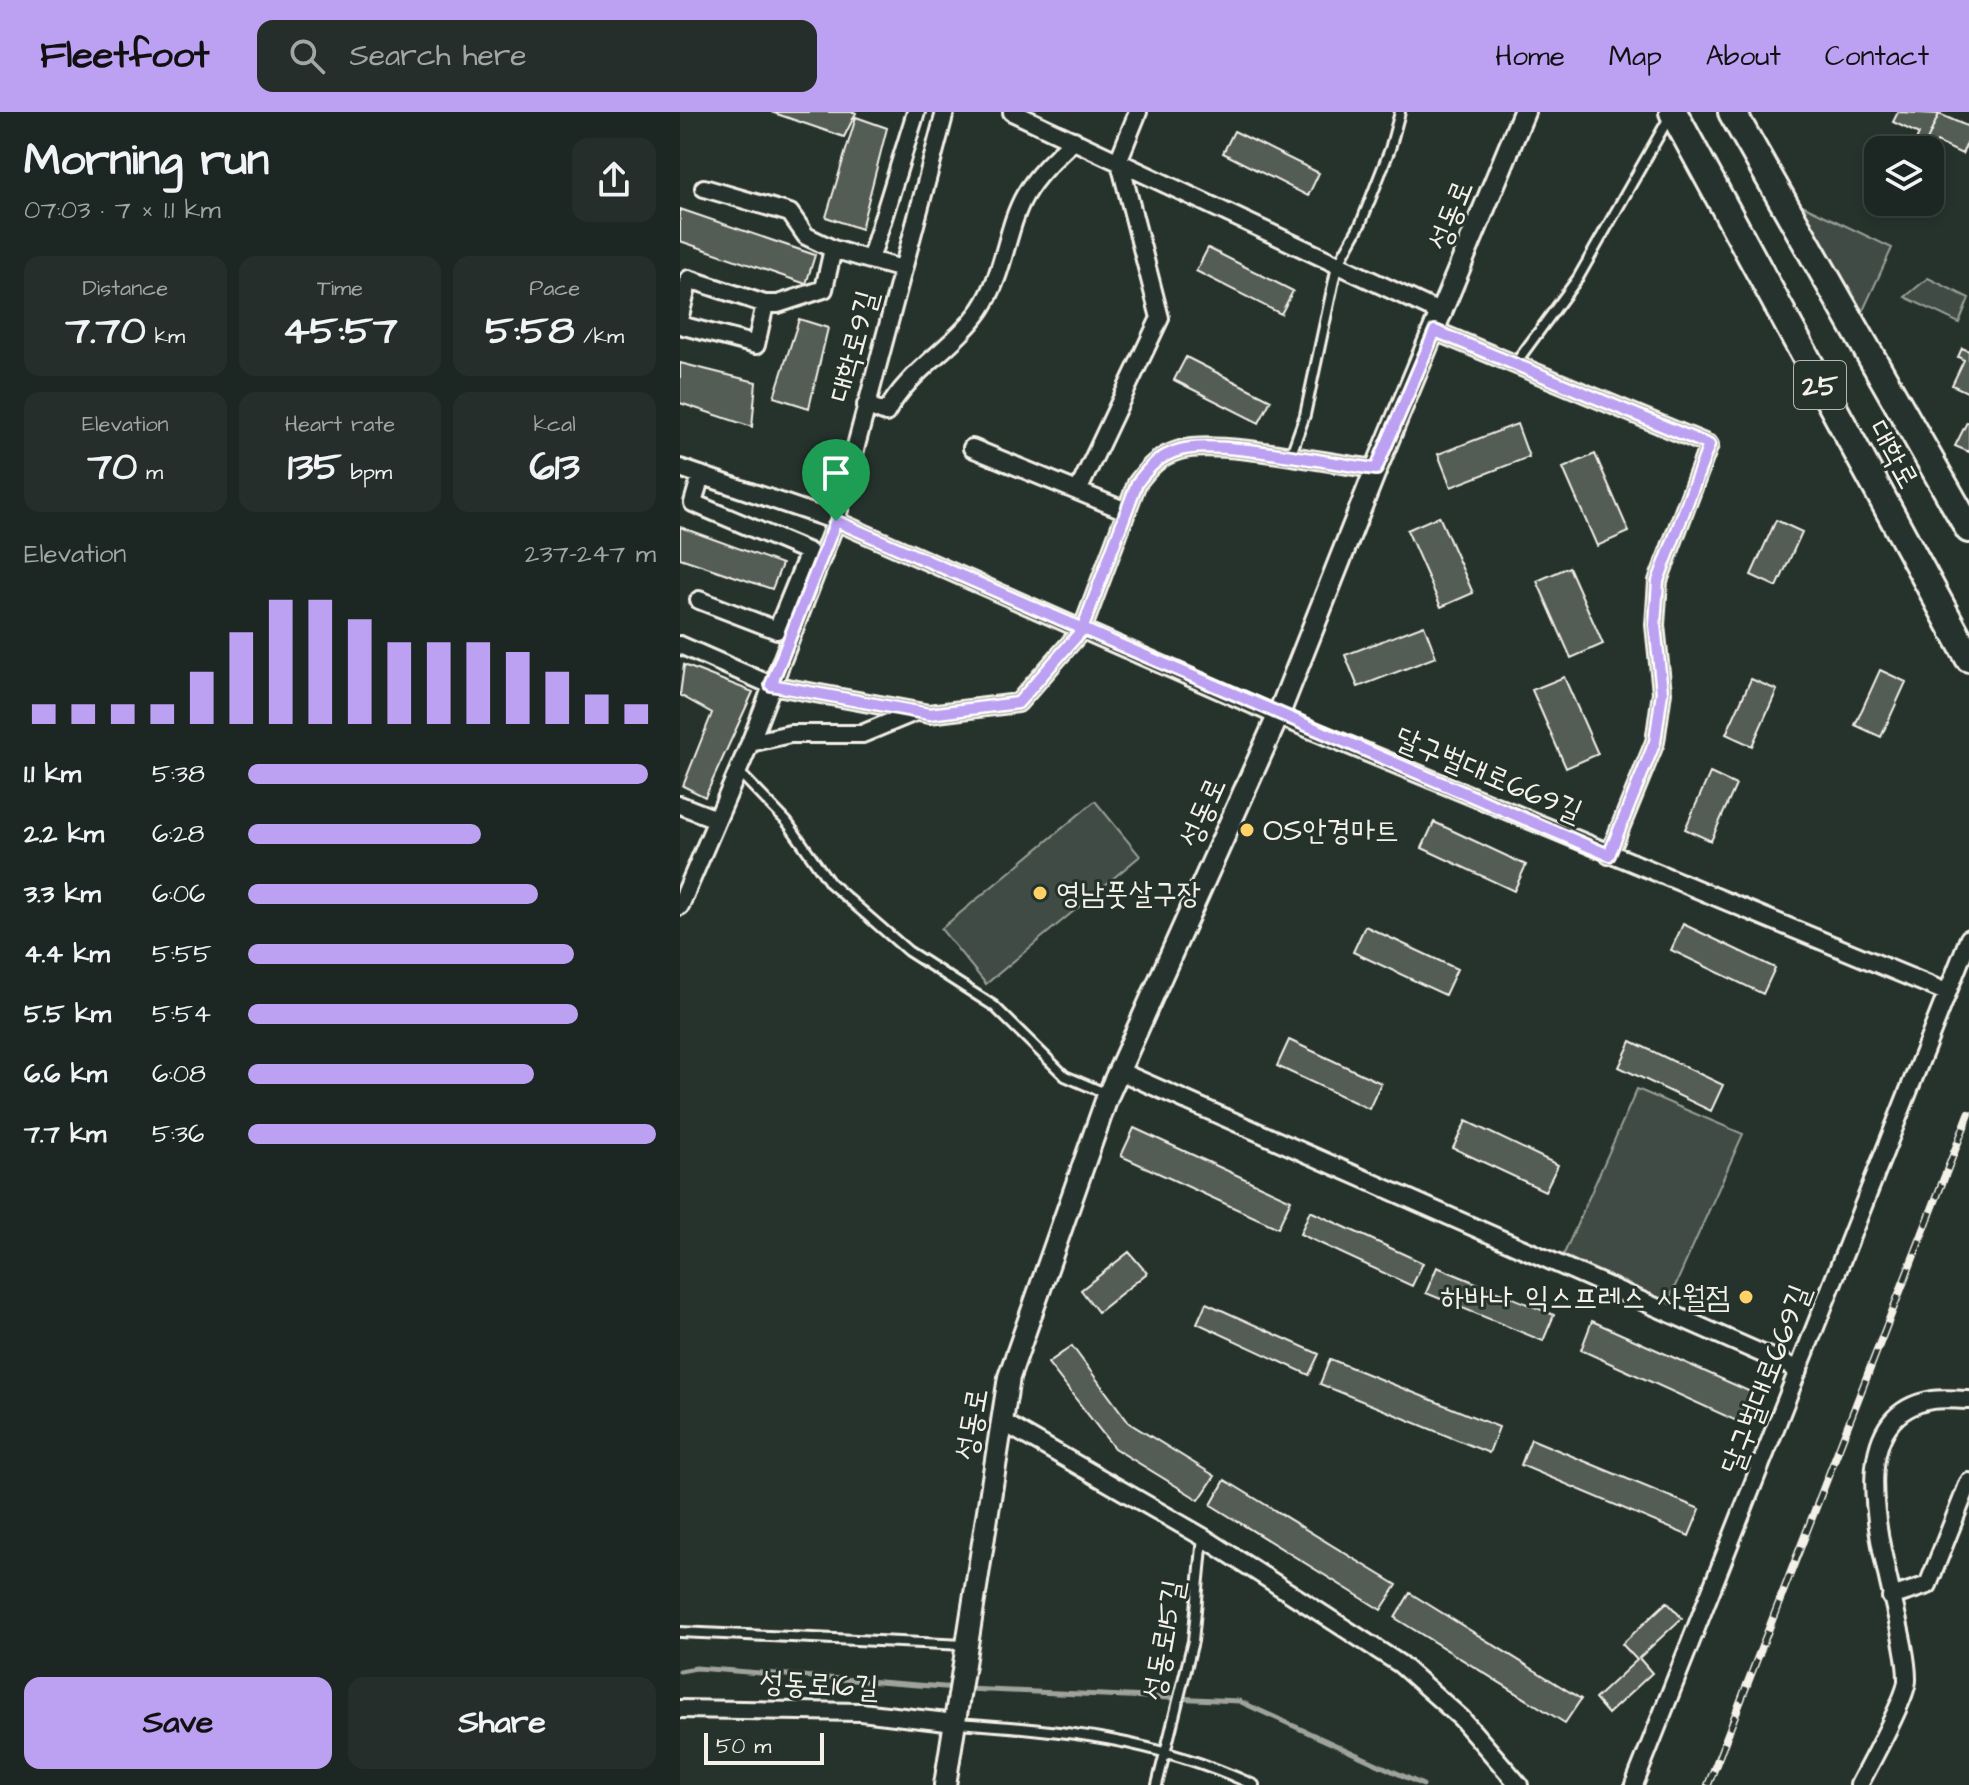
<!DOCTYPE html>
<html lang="en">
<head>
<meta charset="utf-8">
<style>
	body { margin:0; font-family:"Architects Daughter","Poor Story",sans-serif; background:#252e2a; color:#f1f3f6; height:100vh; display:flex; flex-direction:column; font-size:30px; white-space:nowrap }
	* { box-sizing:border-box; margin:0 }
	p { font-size:26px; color:#a0a5a5 }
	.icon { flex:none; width:44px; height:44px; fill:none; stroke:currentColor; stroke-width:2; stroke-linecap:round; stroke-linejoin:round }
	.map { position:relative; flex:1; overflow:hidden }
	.sheet { display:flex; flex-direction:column; background:#1c2622; width:680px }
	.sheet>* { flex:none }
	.fabs { position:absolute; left:1184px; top:24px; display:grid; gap:16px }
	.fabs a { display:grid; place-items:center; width:80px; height:80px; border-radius:16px; background:#1c2622; box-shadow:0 4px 12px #0003,0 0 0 2px #3a4340; font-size:40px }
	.scale { position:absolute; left:24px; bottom:20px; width:120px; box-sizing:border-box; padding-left:8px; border:4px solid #f4f1e8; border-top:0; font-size:22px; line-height:28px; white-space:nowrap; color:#f4f1e8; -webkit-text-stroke:6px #26332d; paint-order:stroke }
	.pin { position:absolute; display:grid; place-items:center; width:68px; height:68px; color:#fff; margin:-82px -34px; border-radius:50% 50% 50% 0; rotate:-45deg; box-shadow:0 0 8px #0007 }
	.pin .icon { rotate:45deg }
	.round { display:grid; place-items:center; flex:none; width:84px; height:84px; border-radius:16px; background:#252e2a }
	.overview { display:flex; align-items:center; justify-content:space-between; height:136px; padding:0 24px }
	h1 { font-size:44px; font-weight:700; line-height:60px }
	.metrics { display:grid; grid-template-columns:repeat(3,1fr); gap:12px; height:136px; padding:8px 24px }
	.metrics div { display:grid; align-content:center; border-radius:16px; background:#252e2a; text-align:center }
	.metrics b { font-size:40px; font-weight:700 }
	.metrics small { font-size:22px; font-weight:400 }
	.metrics p { font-size:22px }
	.chart { height:224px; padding:16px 24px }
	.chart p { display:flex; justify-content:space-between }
	.chart svg { width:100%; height:144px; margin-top:8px; stroke:#bca0f2; stroke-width:6 }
	.cta { display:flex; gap:16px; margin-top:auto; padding:16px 24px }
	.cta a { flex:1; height:92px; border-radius:16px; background:#bca0f2; color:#111; font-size:32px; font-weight:700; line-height:92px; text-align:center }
	.cta a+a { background:#252e2a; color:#f1f3f6 }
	ul { padding:0 24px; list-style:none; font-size:26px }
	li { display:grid; grid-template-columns:128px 96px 1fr; align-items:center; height:60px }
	li i { height:20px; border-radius:10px; background:#bca0f2 }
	header { display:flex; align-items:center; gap:48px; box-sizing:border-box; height:112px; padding:0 40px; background:#bca0f2; color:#111 }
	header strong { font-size:38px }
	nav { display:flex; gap:44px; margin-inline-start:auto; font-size:28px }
	.search { width:560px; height:72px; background:#252e2a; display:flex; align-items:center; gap:20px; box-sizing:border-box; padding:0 28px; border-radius:16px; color:#a0a5a5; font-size:30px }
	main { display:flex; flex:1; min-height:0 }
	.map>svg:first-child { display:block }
	.green { fill:#414b45; stroke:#9a9e96; stroke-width:2 }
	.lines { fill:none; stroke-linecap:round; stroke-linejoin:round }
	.stream { stroke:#9fa39b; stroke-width:5 }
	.building { fill:#525c55; stroke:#f4f1e8; stroke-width:2 }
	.service-casing { stroke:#f4f1e8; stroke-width:14 }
	.minor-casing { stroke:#f4f1e8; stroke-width:22 }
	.tertiary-casing { stroke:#f4f1e8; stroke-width:26 }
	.primary-casing { stroke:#f4f1e8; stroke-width:32 }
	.service { stroke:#26332d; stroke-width:8 }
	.minor { stroke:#26332d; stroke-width:16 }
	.tertiary { stroke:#26332d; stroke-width:20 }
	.primary { stroke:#26332d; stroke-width:26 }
	.rail-casing { stroke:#f4f1e8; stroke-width:8 }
	.rail { stroke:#26332d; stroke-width:5; stroke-dasharray:15; stroke-linecap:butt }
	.route-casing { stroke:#fff; stroke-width:16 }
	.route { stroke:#bca0f2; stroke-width:10 }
	.poi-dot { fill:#ffd166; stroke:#26332d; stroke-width:3 }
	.labels { text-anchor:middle; stroke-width:6; stroke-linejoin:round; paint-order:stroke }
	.shield { fill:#26332d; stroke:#b6b8b0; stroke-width:2 }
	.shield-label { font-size:28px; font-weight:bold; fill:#f4f1e8 }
	.street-label { font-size:30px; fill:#f4f1e8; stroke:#26332d }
	.poi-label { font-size:30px; fill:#f4f1e8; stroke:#26332d; text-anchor:start }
</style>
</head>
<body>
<header>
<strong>Fleetfoot</strong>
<div class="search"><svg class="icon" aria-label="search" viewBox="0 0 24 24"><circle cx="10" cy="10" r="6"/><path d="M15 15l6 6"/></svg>Search here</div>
<nav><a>Home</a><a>Map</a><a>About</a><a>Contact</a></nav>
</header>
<main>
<section class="sheet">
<div class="overview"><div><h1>Morning run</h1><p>07:03 · 7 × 1.1 km</p></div><a class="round"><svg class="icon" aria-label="share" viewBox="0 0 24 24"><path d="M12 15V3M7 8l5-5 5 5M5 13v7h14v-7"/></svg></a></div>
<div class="metrics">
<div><p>Distance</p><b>7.70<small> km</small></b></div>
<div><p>Time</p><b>45:57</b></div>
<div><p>Pace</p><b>5:58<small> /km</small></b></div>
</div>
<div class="metrics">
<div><p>Elevation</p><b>70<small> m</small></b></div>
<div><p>Heart rate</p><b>135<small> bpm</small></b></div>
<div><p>kcal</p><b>613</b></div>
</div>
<div class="chart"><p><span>Elevation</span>237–247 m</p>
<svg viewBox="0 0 160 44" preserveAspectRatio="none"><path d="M5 44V38M15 44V38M25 44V38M35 44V38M45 44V28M55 44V16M65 44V6M75 44V6M85 44V12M95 44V19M105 44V19M115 44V19M125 44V22M135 44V28M145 44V35M155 44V38"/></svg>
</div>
<ul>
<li><b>1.1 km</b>5:38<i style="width:98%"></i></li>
<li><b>2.2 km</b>6:28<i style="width:57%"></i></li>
<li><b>3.3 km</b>6:06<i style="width:71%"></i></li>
<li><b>4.4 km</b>5:55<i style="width:80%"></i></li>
<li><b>5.5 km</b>5:54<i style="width:81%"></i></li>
<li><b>6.6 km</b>6:08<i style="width:70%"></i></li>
<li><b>7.7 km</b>5:36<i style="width:100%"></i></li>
</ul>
<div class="cta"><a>Save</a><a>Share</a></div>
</section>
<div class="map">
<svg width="1289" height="1673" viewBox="0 0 1289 1673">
	<rect width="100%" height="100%" fill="#26332d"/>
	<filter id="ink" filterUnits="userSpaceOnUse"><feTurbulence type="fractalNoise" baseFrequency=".0125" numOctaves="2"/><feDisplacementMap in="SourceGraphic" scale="16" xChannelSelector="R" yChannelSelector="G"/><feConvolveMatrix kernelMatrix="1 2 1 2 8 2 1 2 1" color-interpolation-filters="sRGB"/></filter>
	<g filter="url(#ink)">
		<path class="green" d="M1116 90 1212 136 1180 205Z
			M1248 166 1289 186 1279 211 1225 185Z
			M415 689 460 744 306 872 261 817Z
			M957 977 1063 1022 984 1199 879 1153Z"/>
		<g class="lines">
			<path class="stream" d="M0 1559 16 1556 277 1576
				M287 1577 559 1589 743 1673"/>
		</g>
		<path class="building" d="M91 0H174L176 1 164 25Z
			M1218 0 1259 2 1245 33 1236 29 1239 22 1213 10Z
			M1259 2 1289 15V27L1282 42 1257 30 1254 37 1245 33Z
			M176 5 207 16 181 117 146 105Z
			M554 19 639 61 628 84 543 41Z
			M0 97 135 143 126 172 0 129Z
			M528 136 613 179 601 202 516 159Z
			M119 207 148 216 129 296 94 285Z
			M1282 236 1289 239V281L1272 273 1284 248 1278 245Z
			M506 245 591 288 579 311 494 268Z
			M0 251 76 270 72 315 0 291Z
			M1287 310 1289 311V340L1275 334Z
			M837 312 849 345 771 375 758 342Z
			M915 342 949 420 917 434 883 356Z
			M759 404 793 481 761 495 727 418Z
			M1096 408 1122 420 1097 475 1071 463Z
			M0 415 102 452 92 477 0 446Z
			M889 455 923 532 891 546 857 469Z
			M744 513 756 545 678 575 665 543Z
			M4 553 73 580 25 685 3 674 32 601 0 583Z
			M1200 558 1226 570 1201 625 1175 613Z
			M884 565 918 642 886 656 852 578Z
			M1071 567 1097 578 1072 634 1046 622Z
			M1030 661 1056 673 1031 729 1005 717Z
			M754 710 846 753 834 779 742 736Z
			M1003 812 1095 856 1083 882 991 838Z
			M685 814 777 857 765 883 673 840Z
			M609 928 701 971 689 997 597 954Z
			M951 929 1043 973 1031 999 939 955Z
			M786 1009 878 1053 865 1079 773 1036Z
			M454 1016 611 1088 598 1116 441 1044Z
			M630 1099 743 1151 732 1174 620 1122Z
			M449 1140 467 1161 418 1200 401 1178Z
			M757 1155 874 1203 863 1229 746 1181Z
			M526 1191 639 1242 629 1263 517 1211Z
			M912 1209 1073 1281 1061 1311 901 1238Z
			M392 1234 449 1311 535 1364 519 1388 434 1336 368 1251Z
			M650 1247 819 1315 809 1341 640 1272Z
			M851 1327 1020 1397 1009 1424 841 1353Z
			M545 1368 717 1473 701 1498 531 1393Z
			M730 1481 901 1587 885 1611 715 1506Z
			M987 1490 1002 1506 959 1546 972 1561 928 1602 915 1587 957 1548 942 1532Z"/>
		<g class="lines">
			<defs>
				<path id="service" d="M835 252 898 166 990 4
					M610 345 625 303 657 154 681 111 710 37 720 0
					M57 658 107 710 150 771 228 839 314 894 385 964 427 982
					M0 1520 285 1533
					M276 1611C385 1618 474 1627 574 1673
					M477 1673 513 1529 523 1425"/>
				<path id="minor" d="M332 0 763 202
					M24 76 110 101 126 124 153 137
					M222 157 190 148 236 0
					M0 204 9 167 85 192H98L144 177 153 137 190 148
					M0 213 76 233 85 192
					M755 219 1029 333 978 469 975 513 982 580 975 630 929 743
					M186 293 206 301C228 259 274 236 301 197 325 161 326 116 345 83 357 62 376 45 394 28
					M292 336 446 399
					M0 356 156 409 598 604 1266 880
					M398 379 480 206 439 47 458 0
					M19 488 97 518 129 440 13 391 21 363
					M0 533 91 573 249 602 338 591 402 518 457 371C469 355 479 344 500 338 539 327 650 352 696 357
					M70 631 110 622H182L235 600
					M0 693 36 707
					M0 794 70 631 156 409 265 0
					M439 959 1119 1258
					M321 1309 523 1425 720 1552 781 1606 839 1673
					M1211 1485 1248 1473 1289 1370
					M0 1597 181 1600 275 1611
					M954 1673 1289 826
					M1179 1673C1189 1653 1227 1585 1227 1568 1228 1499 1138 1308 1252 1288 1264 1286 1277 1288 1289 1288"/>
				<path id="tertiary" d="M265 1673 329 1265 428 983 598 604 696 357 844 0"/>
				<path id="primary" d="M993 0 1289 546
					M1052 0 1289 417"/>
			</defs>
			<use href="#service" class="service-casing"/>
			<use href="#minor" class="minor-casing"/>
			<use href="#tertiary" class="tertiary-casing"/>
			<use href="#primary" class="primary-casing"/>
			<use href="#service" class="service"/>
			<use href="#minor" class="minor"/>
			<use href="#tertiary" class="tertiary"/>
			<use href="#primary" class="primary"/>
			<defs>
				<path id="rail" d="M1028 1673 1289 1002"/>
			</defs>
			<use href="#rail" class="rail-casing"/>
			<use href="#rail" class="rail"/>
		</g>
	</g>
	<g class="lines" filter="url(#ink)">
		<defs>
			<path id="route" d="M156 409C413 522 670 633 929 743L975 630 982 580 975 513 978 469 1029 333 755 219 696 357C650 352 538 327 500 338 479 344 469 355 457 371L402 518 338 591 249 602 91 573 156 409"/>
		</defs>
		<use href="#route" class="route-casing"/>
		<use href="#route" class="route"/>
	</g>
	<g class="poi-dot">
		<circle cx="567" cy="718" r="8"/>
		<circle cx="360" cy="781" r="8"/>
		<circle cx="1066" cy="1185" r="8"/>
	</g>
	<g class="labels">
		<rect class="shield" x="1114" y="249" width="52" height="48" rx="6"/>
		<g class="shield-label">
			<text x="1140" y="283">25</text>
		</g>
		<g class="street-label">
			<text transform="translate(770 103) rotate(-68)" y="10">성동로</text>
			<text transform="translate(173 234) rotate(-75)" y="10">대학로9길</text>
			<text transform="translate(1214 342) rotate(61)" y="10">대학로</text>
			<text transform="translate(809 662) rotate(23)" y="10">달구벌대로669길</text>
			<text transform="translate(522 700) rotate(-66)" y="10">성동로</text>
			<text transform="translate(1085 1267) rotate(-69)" y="10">달구벌대로669길</text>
			<text transform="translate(291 1312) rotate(-80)" y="10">성동로</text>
			<text transform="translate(483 1528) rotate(-80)" y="10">성동로15길</text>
			<text transform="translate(139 1572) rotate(3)" y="10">성동로16길</text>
		</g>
		<g class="poi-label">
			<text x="583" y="728">OS안경마트</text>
			<text x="376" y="791">영남풋살구장</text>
			<text x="1050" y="1195" text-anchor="end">하바나 익스프레스 사월점</text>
		</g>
	</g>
</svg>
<div class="fabs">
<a><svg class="icon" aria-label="layers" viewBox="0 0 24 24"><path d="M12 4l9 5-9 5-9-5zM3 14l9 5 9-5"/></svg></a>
</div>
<div class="scale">50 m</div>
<div class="pin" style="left:156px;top:409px;background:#1e9e55"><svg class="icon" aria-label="arrive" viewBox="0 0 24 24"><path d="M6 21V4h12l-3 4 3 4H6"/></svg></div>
</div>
</main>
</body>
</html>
